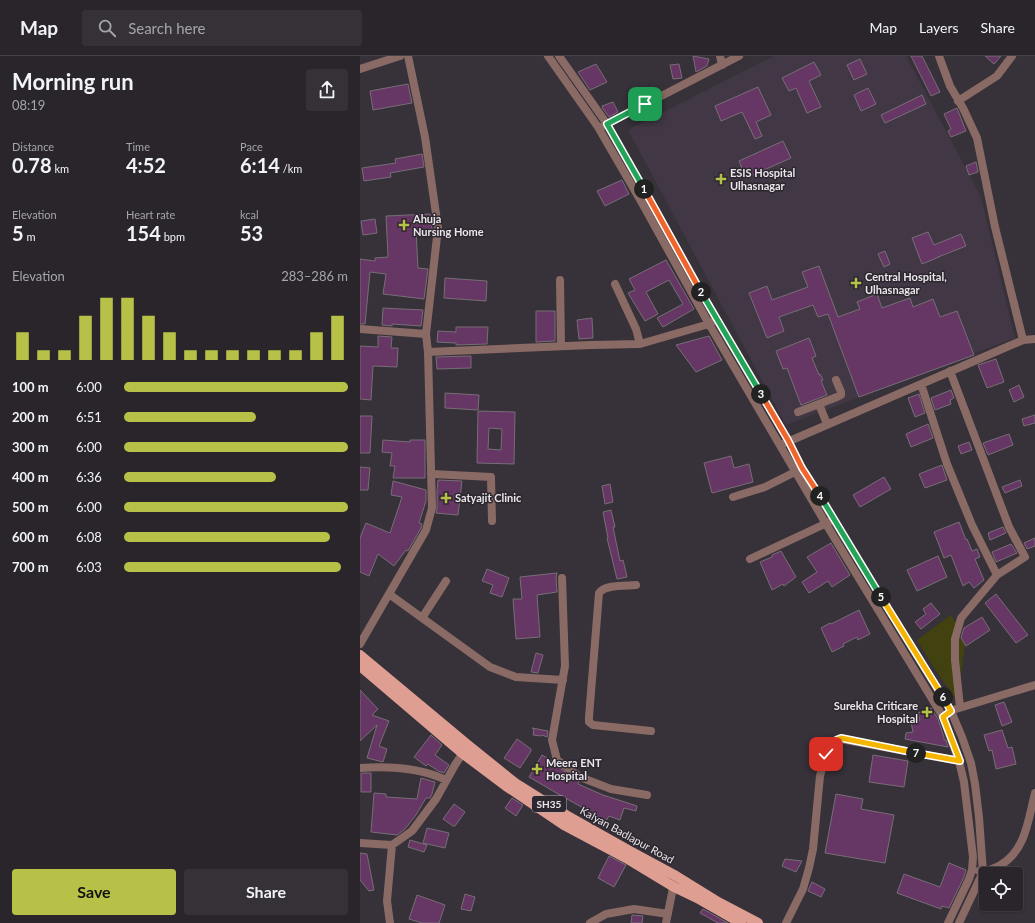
<!DOCTYPE html>
<html lang="en">
<head>
<meta charset="utf-8">
<style>
	body { margin:0; font-family:Lato,sans-serif; background:#353137; color:#f1f3f6; height:100vh; display:flex; flex-direction:column; font-size:15px; white-space:nowrap }
	* { box-sizing:border-box; margin:0 }
	p { font-size:13px; color:#a5a5a9 }
	.icon { flex:none; width:22px; height:22px; fill:none; stroke:currentColor; stroke-width:2; stroke-linecap:round; stroke-linejoin:round }
	.map { position:relative; flex:1; overflow:hidden }
	.panel { display:flex; flex-direction:column; background:#29252b; width:360px }
	.panel>* { flex:none }
	.tools { position:absolute; left:619px; top:811px; display:grid; gap:8px }
	.tools a { display:grid; place-items:center; width:44px; height:44px; border-radius:4px; background:#29252b; box-shadow:0 1px 3px #0004,0 0 0 1px #454247; font-size:20px }
	.pin { position:absolute; display:grid; place-items:center; width:34px; height:34px; color:#fff; margin:-17px; border-radius:8px; box-shadow:0 2px 6px #0006 }
	.km { position:absolute; width:20px; height:20px; margin:-10px; border-radius:50%; background:#222; color:#fff; font-size:11px; line-height:20px; text-align:center }
	.round { display:grid; place-items:center; flex:none; width:42px; height:42px; border-radius:4px; background:#353137 }
	.summary { display:flex; align-items:center; justify-content:space-between; height:68px; padding:0 12px }
	h1 { font-size:22px; font-weight:700; line-height:30px }
	.metrics { display:grid; grid-template-columns:repeat(3,1fr); gap:6px; height:68px; padding:4px 12px }
	.metrics div { display:grid; align-content:center }
	.metrics b { font-size:20px; font-weight:700 }
	.metrics small { font-size:11px; font-weight:400 }
	.metrics p { font-size:11px }
	.chart { height:112px; padding:8px 12px }
	.chart p { display:flex; justify-content:space-between }
	.chart svg { width:100%; height:72px; margin-top:4px; stroke:#b8c147; stroke-width:6 }
	.primary-button { display:flex; gap:8px; margin-top:auto; padding:8px 12px }
	.primary-button a { flex:1; height:46px; border-radius:4px; background:#b8c147; color:#111; font-size:16px; font-weight:700; line-height:46px; text-align:center }
	.primary-button a+a { background:#353137; color:#f1f3f6 }
	ul { padding:0 12px; list-style:none; font-size:13px }
	li { display:grid; grid-template-columns:64px 48px 1fr; align-items:center; height:30px }
	li i { height:10px; border-radius:5px; background:#b8c147 }
	header { display:flex; align-items:center; gap:24px; box-sizing:border-box; height:56px; padding:0 20px; background:#29252b; border-bottom:1px solid #454247 }
	header strong { font-size:19px }
	nav { display:flex; gap:22px; margin-inline-start:auto; font-size:14px }
	.search { width:280px; height:36px; background:#353137; display:flex; align-items:center; gap:10px; box-sizing:border-box; padding:0 14px; border-radius:4px; color:#a5a5a9; font-size:15px }
	main { display:flex; flex:1; min-height:0 }
	.map>svg:first-child { display:block }
	.built { fill:#423845 }
	.green { fill:#41420f }
	.building { fill:#663764; stroke:#776e76; fill-rule:evenodd }
	.lines { fill:none; stroke-linecap:round; stroke-linejoin:round }
	.minor { stroke:#8a6a64; stroke-width:8 }
	.major { stroke:#de9e92; stroke-width:10 }
	.split-1-casing { stroke:#fff; stroke-width:8 }
	.split-2-casing { stroke:#fff; stroke-width:8 }
	.split-3-casing { stroke:#fff; stroke-width:8 }
	.split-4-casing { stroke:#fff; stroke-width:8 }
	.split-5-casing { stroke:#fff; stroke-width:8 }
	.split-6-casing { stroke:#fff; stroke-width:8 }
	.split-7-casing { stroke:#fff; stroke-width:8 }
	.split-8-casing { stroke:#fff; stroke-width:8 }
	.split-1 { stroke:#22a559; stroke-width:5 }
	.split-2 { stroke:#f0652b; stroke-width:5 }
	.split-3 { stroke:#22a559; stroke-width:5 }
	.split-4 { stroke:#f0652b; stroke-width:5 }
	.split-5 { stroke:#22a559; stroke-width:5 }
	.split-6 { stroke:#f5b400; stroke-width:5 }
	.split-7 { stroke:#f5b400; stroke-width:5 }
	.split-8 { stroke:#f5b400; stroke-width:5 }
	.poi-dot { fill:#b8c147; stroke:#2d272f; stroke-width:1.5 }
	.labels { text-anchor:middle; stroke-width:3; stroke-linejoin:round; paint-order:stroke }
	.shield { fill:#2d272f; stroke:#b1adb3; stroke-width:1 }
	.shield-label { font-size:10px; font-weight:bold; fill:#eae6eb }
	.poi-label { font-size:11px; font-weight:bold; fill:#eae6eb; stroke:#2d272f; text-anchor:start }
	.street-label { font-size:11px; fill:#eae6eb; stroke:#2d272f }
</style>
</head>
<body>
<header>
<strong>Map</strong>
<div class="search"><svg class="icon" aria-label="search" viewBox="0 0 24 24"><circle cx="10" cy="10" r="6"/><path d="M15 15l6 6"/></svg>Search here</div>
<nav><a>Map</a><a>Layers</a><a>Share</a></nav>
</header>
<main>
<section class="panel">
<div class="summary"><div><h1>Morning run</h1><p>08:19</p></div><a class="round"><svg class="icon" aria-label="share" viewBox="0 0 24 24"><path d="M12 15V3M7 8l5-5 5 5M5 13v7h14v-7"/></svg></a></div>
<div class="metrics">
<div><p>Distance</p><b>0.78<small> km</small></b></div>
<div><p>Time</p><b>4:52</b></div>
<div><p>Pace</p><b>6:14<small> /km</small></b></div>
</div>
<div class="metrics">
<div><p>Elevation</p><b>5<small> m</small></b></div>
<div><p>Heart rate</p><b>154<small> bpm</small></b></div>
<div><p>kcal</p><b>53</b></div>
</div>
<div class="chart"><p><span>Elevation</span>283–286 m</p>
<svg viewBox="0 0 160 44" preserveAspectRatio="none"><path d="M5 44V27M15 44V38M25 44V38M35 44V17M45 44V6M55 44V6M65 44V17M75 44V27M85 44V38M95 44V38M105 44V38M115 44V38M125 44V38M135 44V38M145 44V27M155 44V17"/></svg>
</div>
<ul>
<li><b>100 m</b>6:00<i style="width:100%"></i></li>
<li><b>200 m</b>6:51<i style="width:59%"></i></li>
<li><b>300 m</b>6:00<i style="width:100%"></i></li>
<li><b>400 m</b>6:36<i style="width:68%"></i></li>
<li><b>500 m</b>6:00<i style="width:100%"></i></li>
<li><b>600 m</b>6:08<i style="width:92%"></i></li>
<li><b>700 m</b>6:03<i style="width:97%"></i></li>
</ul>
<div class="primary-button"><a>Save</a><a>Share</a></div>
</section>
<div class="map">
<svg width="675" height="867" viewBox="0 0 675 867">
	<rect width="100%" height="100%" fill="#373139"/>
	<path class="built" d="M414 0H546L621 141 655 282 426 369 268 74Z"/>
	<path class="green" d="M591 559 600 573 596 576 605 589 600 626 595 642 574 612 557 584Z"/>
	<path class="building" d="M333 0 349 3 347 10 336 16Z
		M551 0H562L580 36 571 40Z
		M625 0H641L634 8Z
		M500 3 507 18 494 24 487 9Z
		M454 6 461 19 449 25 461 51 447 57 436 32 429 35 422 22Z
		M236 8 247 26 230 34 218 16Z
		M319 8 322 22 313 23 310 9Z
		M48 28 52 47 13 54 10 35Z
		M398 31 411 59 396 66 402 80 395 83 382 56 361 65 355 50Z
		M508 32 516 48 501 55 494 39Z
		M562 39 566 48 525 67 521 59Z
		M253 46 258 56 249 61 243 53 242 50Z
		M597 52 606 75 591 81 588 75 591 73 584 58Z
		M423 85 431 102 386 122 379 105Z
		M62 98 64 111 30 117 31 121 4 125 2 112 36 107 35 103Z
		M616 106 618 116 609 119 606 110Z
		M262 124 269 138 245 150 237 135Z
		M70 158 72 173 56 174 58 212 68 213 64 243 23 238 26 218 10 216 5 268H0V203L15 205V202L28 201 26 160Z
		M15 163 17 177 3 179 1 165Z
		M568 176 574 189 601 178 606 190 578 201H579L562 208 552 182Z
		M525 195 530 208 524 211 518 198Z
		M306 204 334 253 303 271 297 262 323 248 309 224 286 236 298 258 285 265 268 237 275 234 269 223Z
		M459 210 478 261 500 253 497 246 517 238 522 252 550 242 553 251 573 243 580 261 597 255 614 299 499 341 468 258 458 261 453 249 419 261 424 275 407 282 389 237 407 230 412 244 448 231 442 216Z
		M85 222 127 225 126 245 84 242Z
		M23 252 63 254 61 270 32 268V270L22 269Z
		M176 255H195V285L176 286Z
		M232 262 233 282 219 283 217 264Z
		M96 271H128L127 288 96 289V287L77 286 78 275 96 276Z
		M18 280 32 281 31 292H38L37 311 13 310 11 344 0 343V290L18 291Z
		M349 280 362 304 336 316 316 289Z
		M449 282 456 300 452 302 459 319 460 318 463 324 461 325 467 339 441 349 427 312 423 313 416 295Z
		M111 300V312L77 313 76 301Z
		M636 303 644 326 627 332 618 309Z
		M659 329 664 341 654 346 649 334Z
		M591 334 594 342 590 344 591 348 575 354 571 342Z
		M85 337 119 339 118 354 85 352Z
		M559 338 565 357 555 361 548 342Z
		M118 355 155 356 154 408 117 407ZM129 372 142 373 141 394 128 393Z
		M675 359V367L664 370 662 363Z
		M0 360H12L10 397H0Z
		M568 368 573 382 551 391 546 378Z
		M649 378 653 389 628 399 623 387Z
		M23 384 50 386V384H65V422H33L35 410H30L32 397 22 396Z
		M609 386 612 394 601 398 598 390Z
		M371 400 374 412 389 408 393 426 352 437 344 407Z
		M582 409 587 424 565 432 559 418Z
		M0 411 10 412 8 434H0Z
		M524 421 531 433 500 451 493 439Z
		M78 424 102 425 98 459 76 457 77 452V435Z
		M660 424 662 430 645 437 642 431Z
		M33 425 66 434V445L59 467 62 468 61 472 48 495 46 494 34 510 18 498 9 520 0 516V482L6 467 30 477 42 441 31 439Z
		M250 428 253 446 245 448 242 430Z
		M251 454 255 471H253L260 505 263 504 267 521 257 523 247 482H248L243 456Z
		M599 466 606 484 607 483 612 495 617 493 620 501 615 503 624 524 614 532 609 526 603 530 591 499 584 502 574 476Z
		M643 471 646 477 630 484 628 477Z
		M675 482V490L667 493 664 487Z
		M471 487 490 519 472 531 468 525 449 537 442 526 457 516 447 501Z
		M651 488 657 497 636 506 632 496Z
		M421 495 436 521 424 530 423 528 412 534 400 506 412 501V499Z
		M578 500 587 521 557 535 547 514Z
		M127 513 149 522 142 541 130 537 133 529 122 525Z
		M197 517 196 522 197 536 177 539 180 581 156 583 153 543H162L160 521Z
		M636 538 668 579 656 587 625 547Z
		M571 547 580 558 561 573 555 566 566 558 563 553Z
		M499 554 510 578 498 584 497 581 483 588 484 590 472 596 461 572 470 567 471 568Z
		M622 561 630 574 606 590 601 582 604 572Z
		M176 597 183 599 178 617 171 616Z
		M0 634 18 653 12 659 29 665 19 690 27 693 23 706 7 702 17 669 0 685Z
		M644 646 652 666 642 670 635 649Z
		M571 652 578 663 584 681V684H586L588 691 545 683 546 677 553 676 551 666 560 664 558 657Z
		M172 672 188 675 187 681 182 679 181 680 173 679 174 673Z
		M642 674 648 692 652 691 656 708 636 713 632 694 629 695 624 679Z
		M71 679 82 689 75 699 89 709 84 717 78 715 68 708 66 710 54 701Z
		M157 683 171 693V695L160 712 144 702Z
		M182 699 192 705 194 708 219 726 218 728 243 739 277 750 276 755 264 752 260 764 249 760 246 765 200 739 169 721Z
		M513 699 548 705 544 731 509 726Z
		M1 717H11V736H1Z
		M61 722 75 726 72 738 70 742H66L56 759 45 773 37 779 11 776 14 737 26 738V741L57 743Z
		M476 738 503 743 501 753 534 759 525 807 465 797Z
		M152 742 163 749 156 760 145 752Z
		M94 748 105 756 95 770H93L83 763Z
		M67 772 89 777 85 792 63 787Z
		M50 784 67 789 64 796 48 791Z
		M0 797 7 798 14 834 9 835 0 824Z
		M249 800 266 809 254 831 238 822Z
		M425 803 442 805 436 816 422 810Z
		M589 807 606 814 604 821 589 852 582 850 581 853 537 837 544 818 580 831Z
		M656 816 663 820 657 837H656Z
		M452 826 465 833 461 841 448 835Z
		M105 838 115 841 111 855 101 853Z
		M57 839 85 849 79 867H62L49 863Z
		M343 853 368 867H358L340 857Z
		M272 859 283 860 282 867H271Z"/>
	<g class="lines">
		<path class="minor" d="M188 0 238 71 282 147 349 268 466 468 583 661 599 705 604 726 613 801 612 814 609 823 588 867
			M199 0 247 68 357 264 428 384 442 412 591 655 602 681 611 707 615 728 619 761 623 816 599 867
			M360 0 362 9
			M579 0 590 30 603 52 617 82 635 171 663 284
			M0 13 40 0
			M598 45 637 20 652 0
			M243 70 379 0
			M200 224 201 290
			M255 228 276 273 280 288
			M0 273 66 278
			M68 296 231 289 280 288 349 268 352 266
			M590 315 649 471 665 501 637 519 601 562 595 583V604L600 651
			M561 328 587 408 612 469 637 519
			M459 348 467 368
			M438 356 477 341 481 339V336L476 324
			M425 387 663 284 675 283
			M72 418 131 421 132 465
			M373 441 405 431 435 416
			M390 503 469 466
			M202 522 205 610 192 684 197 704 220 721 251 733 287 739
			M276 529C266 530 245 528 239 537L229 661V666L233 669 291 675
			M29 538 130 611 156 621 203 624
			M62 562 86 525
			M0 588 66 474 72 452 68 296 66 278 78 172 65 81 48 0
			M596 653 675 629
			M0 712C29 710 60 712 86 724
			M0 787 32 789
			M619 815C626 817 632 813 639 810 666 795 668 764 675 737
			M30 867 27 845 32 789 52 775 76 743 95 709 106 692
			M230 867 246 858 274 853 308 858
			M306 867 314 827
			M426 867 443 833 449 812 453 793 460 720 466 698 471 689 476 684 481 683 599 705"/>
		<path class="major" d="M0 599 108 689 155 727 206 759 270 795 316 820 358 846 398 867
			M0 610 102 697 146 730 204 769 266 802 314 831 337 842 381 867"/>
	</g>
	<g class="lines">
		<defs>
			<path id="split-1" d="M284 133 247 68 285 48"/>
			<path id="split-2" d="M284 133 341 236"/>
			<path id="split-3" d="M341 236 401 338"/>
			<path id="split-4" d="M401 338 428 384 442 412 460 440"/>
			<path id="split-5" d="M460 440 521 541"/>
			<path id="split-6" d="M521 541 583 641"/>
			<path id="split-7" d="M556 697 600 705 583 661 591 655 583 641"/>
			<path id="split-8" d="M466 698C470 690 472 685 481 682L556 697"/>
		</defs>
		<use href="#split-1" class="split-1-casing"/>
		<use href="#split-2" class="split-2-casing"/>
		<use href="#split-3" class="split-3-casing"/>
		<use href="#split-4" class="split-4-casing"/>
		<use href="#split-5" class="split-5-casing"/>
		<use href="#split-6" class="split-6-casing"/>
		<use href="#split-7" class="split-7-casing"/>
		<use href="#split-8" class="split-8-casing"/>
		<use href="#split-1" class="split-1"/>
		<use href="#split-2" class="split-2"/>
		<use href="#split-3" class="split-3"/>
		<use href="#split-4" class="split-4"/>
		<use href="#split-5" class="split-5"/>
		<use href="#split-6" class="split-6"/>
		<use href="#split-7" class="split-7"/>
		<use href="#split-8" class="split-8"/>
	</g>
	<g class="poi-dot">
		<path d="M359 117h4v4h4v4h-4v4h-4v-4h-4v-4h4z"/>
		<path d="M42 163h4v4h4v4h-4v4h-4v-4h-4v-4h4z"/>
		<path d="M494 221h4v4h4v4h-4v4h-4v-4h-4v-4h4z"/>
		<path d="M84 436h4v4h4v4h-4v4h-4v-4h-4v-4h4z"/>
		<path d="M565 650h4v4h4v4h-4v4h-4v-4h-4v-4h4z"/>
		<path d="M175 707h4v4h4v4h-4v4h-4v-4h-4v-4h4z"/>
	</g>
	<g class="labels">
		<rect class="shield" x="172" y="740" width="34" height="16" rx="3"/>
		<g class="shield-label">
			<text x="189" y="752">SH35</text>
		</g>
		<g class="poi-label">
			<text x="370" y="121">ESIS Hospital<tspan x="370" dy="13">Ulhasnagar</tspan></text>
			<text x="53" y="167">Ahuja<tspan x="53" dy="13">Nursing Home</tspan></text>
			<text x="505" y="225">Central Hospital,<tspan x="505" dy="13">Ulhasnagar</tspan></text>
			<text x="95" y="446">Satyajit Clinic</text>
			<text x="558" y="654" text-anchor="end">Surekha Criticare<tspan x="558" dy="13">Hospital</tspan></text>
			<text x="186" y="711">Meera ENT<tspan x="186" dy="13">Hospital</tspan></text>
		</g>
		<g class="street-label">
			<text transform="translate(267 779) rotate(29)" y="4">Kalyan Badlapur Road</text>
		</g>
	</g>
</svg>
<div class="tools">
<a><svg class="icon" aria-label="locate" viewBox="0 0 24 24"><circle cx="12" cy="12" r="6"/><path d="M12 2v4M12 18v4M2 12h4M18 12h4"/></svg></a>
</div>
<div class="pin" style="left:285px;top:48px;background:#1e9e55"><svg class="icon" aria-label="arrive" viewBox="0 0 24 24"><path d="M6 21V4h12l-3 4 3 4H6"/></svg></div>
<div class="pin" style="left:466px;top:698px;background:#d93025"><svg class="icon" aria-label="check" viewBox="0 0 24 24"><path d="M5 12l5 5 9-10"/></svg></div>
<b class="km" style="left:284px;top:133px">1</b>
<b class="km" style="left:341px;top:236px">2</b>
<b class="km" style="left:401px;top:338px">3</b>
<b class="km" style="left:460px;top:440px">4</b>
<b class="km" style="left:521px;top:541px">5</b>
<b class="km" style="left:583px;top:641px">6</b>
<b class="km" style="left:556px;top:697px">7</b>
</div>
</main>
</body>
</html>
